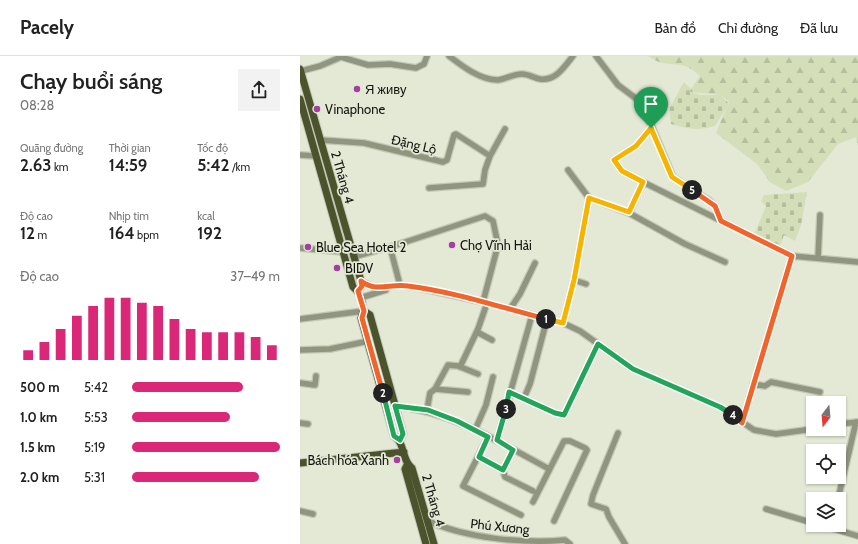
<!DOCTYPE html>
<html lang="vi">
<head>
<meta charset="utf-8">
<style>
	body { margin:0; font-family:Cabin,sans-serif; background:#f2f2f2; color:#222; height:100vh; display:flex; flex-direction:column; font-size:15px; white-space:nowrap }
	* { box-sizing:border-box; margin:0 }
	p { font-size:13px; color:#767676 }
	.icon { flex:none; width:22px; height:22px; fill:none; stroke:currentColor; stroke-width:2; stroke-linecap:round; stroke-linejoin:round }
	.map { position:relative; flex:1; overflow:hidden }
	.panel { display:flex; flex-direction:column; background:#fff; width:300px }
	.panel>* { flex:none }
	.needle { width:26px; rotate:196deg }
	.fabs { position:absolute; left:506px; top:340px; display:grid; gap:8px }
	.fabs a { display:grid; place-items:center; width:40px; height:40px; border-radius:0px; background:#fff; box-shadow:0 1px 3px #0004; font-size:20px }
	.pin { position:absolute; display:grid; place-items:center; width:34px; height:34px; color:#fff; margin:-41px -17px; border-radius:50% 50% 50% 0; rotate:-45deg; box-shadow:0 0 4px #0007 }
	.pin .icon { rotate:45deg }
	.km { position:absolute; width:20px; height:20px; margin:-10px; border-radius:50%; background:#222; color:#fff; font-size:11px; line-height:20px; text-align:center }
	.round { display:grid; place-items:center; flex:none; width:42px; height:42px; border-radius:0px; background:#f2f2f2 }
	.headline { display:flex; align-items:center; justify-content:space-between; height:68px; padding:0 20px }
	h1 { font-size:22px; font-weight:600; line-height:30px }
	.figures { display:grid; grid-template-columns:repeat(3,1fr); gap:6px; height:68px; padding:4px 20px }
	.figures div { display:grid; align-content:center }
	.figures b { font-size:17px; font-weight:600 }
	.figures small { font-size:11px; font-weight:400 }
	.figures p { font-size:11px }
	.chart { height:112px; padding:8px 20px }
	.chart p { display:flex; justify-content:space-between }
	.chart svg { width:100%; height:72px; margin-top:4px; stroke:#db2777; stroke-width:6 }
	ul { padding:0 20px; list-style:none; font-size:13px }
	li { display:grid; grid-template-columns:64px 48px 1fr; align-items:center; height:30px }
	li i { height:10px; border-radius:5px; background:#db2777 }
	header { display:flex; align-items:center; gap:24px; box-sizing:border-box; height:56px; padding:0 20px; background:#fff; border-bottom:1px solid #e0e0e0 }
	header strong { font-size:19px }
	nav { display:flex; gap:22px; margin-inline-start:auto; font-size:14px }
	main { display:flex; flex:1; min-height:0 }
	.map>svg:first-child { display:block }
	.forest { fill:url(#forest-firs) }
	.cemetery { fill:url(#cemetery-stones) }
	.lines { fill:none; stroke-linecap:round; stroke-linejoin:round }
	.minor-casing { stroke:#c3c7b6; stroke-width:8 }
	.major-casing { stroke:#c3c7b6; stroke-width:9 }
	.minor { stroke:#90957f; stroke-width:5.5 }
	.major { stroke:#4a532c; stroke-width:7 }
	.split-1-casing { stroke:#fff; stroke-width:8 }
	.split-2-casing { stroke:#fff; stroke-width:8 }
	.split-3-casing { stroke:#fff; stroke-width:8 }
	.split-4-casing { stroke:#fff; stroke-width:8 }
	.split-5-casing { stroke:#fff; stroke-width:8 }
	.split-6-casing { stroke:#fff; stroke-width:8 }
	.split-1 { stroke:#f5b400; stroke-width:5 }
	.split-2 { stroke:#f0652b; stroke-width:5 }
	.split-3 { stroke:#22a559; stroke-width:5 }
	.split-4 { stroke:#22a559; stroke-width:5 }
	.split-5 { stroke:#f0652b; stroke-width:5 }
	.split-6 { stroke:#f5b400; stroke-width:5 }
	.poi-dot { fill:#a53ea1; stroke:#e4e9d6; stroke-width:1.5 }
	.labels { text-anchor:middle; stroke-width:3.5; stroke-linejoin:round; paint-order:stroke }
	.poi-label { font-size:13px; fill:#13140e; stroke:#e4e9d6; text-anchor:start }
	.street-label { font-size:13px; fill:#13140e; stroke:#e4e9d6 }
</style>
</head>
<body>
<header>
<strong>Pacely</strong>
<nav><a>Bản đồ</a><a>Chỉ đường</a><a>Đã lưu</a></nav>
</header>
<main>
<section class="panel">
<div class="headline"><div><h1>Chạy buổi sáng</h1><p>08:28</p></div><a class="round"><svg class="icon" aria-label="share" viewBox="0 0 24 24"><path d="M12 15V3M7 8l5-5 5 5M5 13v7h14v-7"/></svg></a></div>
<div class="figures">
<div><p>Quãng đường</p><b>2.63<small> km</small></b></div>
<div><p>Thời gian</p><b>14:59</b></div>
<div><p>Tốc độ</p><b>5:42<small> /km</small></b></div>
</div>
<div class="figures">
<div><p>Độ cao</p><b>12<small> m</small></b></div>
<div><p>Nhịp tim</p><b>164<small> bpm</small></b></div>
<div><p>kcal</p><b>192</b></div>
</div>
<div class="chart"><p><span>Độ cao</span>37–49 m</p>
<svg viewBox="0 0 160 44" preserveAspectRatio="none"><path d="M5 44V38M15 44V33M25 44V25M35 44V17M45 44V11M55 44V6M65 44V6M75 44V9M85 44V11M95 44V19M105 44V25M115 44V27M125 44V27M135 44V27M145 44V30M155 44V35"/></svg>
</div>
<ul>
<li><b>500 m</b>5:42<i style="width:75%"></i></li>
<li><b>1.0 km</b>5:53<i style="width:66%"></i></li>
<li><b>1.5 km</b>5:19<i style="width:100%"></i></li>
<li><b>2.0 km</b>5:31<i style="width:86%"></i></li>
</ul>
</section>
<div class="map">
<svg width="558" height="488" viewBox="0 0 558 488">
	<defs>
		<pattern id="forest-firs" width="22" height="20" patternUnits="userSpaceOnUse"><rect width="22" height="20" fill="#d4deb8"/><path d="M5 1l3.5 6h-7zM16 11l3.5 6h-7z" fill="#b5be9d"/></pattern>
		<pattern id="cemetery-stones" width="16" height="16" patternUnits="userSpaceOnUse"><rect width="16" height="16" fill="#d4deb8"/><path d="M2 7V4a2 2 0 0 1 4 0v3zM10 15v-3a2 2 0 0 1 4 0v3z" fill="#b5be9d"/></pattern>
	</defs>
	<rect width="100%" height="100%" fill="#e4e9d6"/>
	<path class="forest" d="M348 0H558V90L556 81 538 88 508 126 486 135 470 126 457 108 416 77 429 46 421 39 389 36 400 20C380 0 368 15 348 0Z"/>
	<path class="cemetery" d="M384 26 391 33 389 36 401 39H421L429 48 415 70C399 75 387 73 371 68L369 53Z
		M507 136 501 169 495 185 484 179 480 190 454 179 466 150 461 145 464 139Z"/>
	<g class="lines">
		<defs>
			<path id="minor" d="M149 0C162 10 180 24 198 24 206 23 213 18 222 18 228 18 234 22 240 23 256 25 264 11 273 0
				M296 0 318 29 342 47 373 121 410 145 415 150 421 165
				M1 15 20 10 41 1 68 9 90 8 116 12 124 8 127 0
				M20 84 64 87 143 106 147 104 154 79 156 78 190 100 185 114 183 128 129 132
				M0 99 16 100
				M190 100 205 73
				M268 114 289 142
				M343 126 322 115 314 104 336 90 351 72
				M329 157 385 188 425 206
				M0 192 44 196
				M53 201 90 191
				M518 202 520 159
				M274 224 286 228
				M61 225 74 232 100 229 120 232 183 246 263 267 280 275 333 313 420 351 454 374 476 378 513 373
				M100 229 90 191 185 160 193 165 198 189 183 246
				M60 242 86 234
				M210 253 220 238 235 207
				M0 263 64 255
				M263 267 274 224 289 142 329 157 343 126 492 200 558 206
				M177 276 192 284
				M0 294 30 293 69 285
				M160 311 178 273 187 247
				M0 327 15 329 16 320
				M453 328 465 330 471 326 520 336
				M135 333 168 336
				M209 336 255 357 264 359 298 288
				M224 342 230 328 247 263
				M95 350C153 356 199 386 249 413
				M127 354 130 337 135 333 148 309 158 310 178 318
				M0 367 8 368
				M442 367 492 200
				M539 368 558 366
				M175 374 186 349 193 321
				M318 377 293 439 291 448 306 453 309 461 325 488
				M188 381 163 430 221 459
				M197 384 232 259
				M179 401 203 414 213 394
				M203 414 205 421 233 435
				M538 443 556 366
				M233 446 264 385H270L285 392 287 394 254 465
				M466 453 513 467
				M0 455 13 458
				M128 465C166 482 223 488 265 484L270 488
				M521 469 558 480"/>
			<path id="major" d="M0 13 61 225 62 230 58 235
				M0 43 53 231C62 238 65 251 61 262L94 380C106 388 101 404 112 412L134 488
				M64 255 70 259 103 378 100 384
				M0 407 104 396
				M107 409 105 413 126 488"/>
		</defs>
		<use href="#minor" class="minor-casing"/>
		<use href="#major" class="major-casing"/>
		<use href="#minor" class="minor"/>
		<use href="#major" class="major"/>
	</g>
	<g class="lines">
		<defs>
			<path id="split-1" d="M246 263 263 267 274 224 289 142 329 156 343 126 322 115 314 104 336 90 351 72"/>
			<path id="split-2" d="M83 337 62 262 64 255 58 235 62 230 61 225C76 237 91 227 108 230 155 236 200 251 246 263"/>
			<path id="split-3" d="M83 337 94 380 100 384 103 378 95 350 128 354 157 365 188 381 179 401 203 414 213 394 197 384 206 353"/>
			<path id="split-4" d="M206 353 209 336 255 357 264 359 298 288 333 313 420 351 433 359"/>
			<path id="split-5" d="M392 134 415 150 421 165 492 200 442 367 433 359"/>
			<path id="split-6" d="M351 72 372 121 392 134"/>
		</defs>
		<use href="#split-1" class="split-1-casing"/>
		<use href="#split-2" class="split-2-casing"/>
		<use href="#split-3" class="split-3-casing"/>
		<use href="#split-4" class="split-4-casing"/>
		<use href="#split-5" class="split-5-casing"/>
		<use href="#split-6" class="split-6-casing"/>
		<use href="#split-1" class="split-1"/>
		<use href="#split-2" class="split-2"/>
		<use href="#split-3" class="split-3"/>
		<use href="#split-4" class="split-4"/>
		<use href="#split-5" class="split-5"/>
		<use href="#split-6" class="split-6"/>
	</g>
	<g class="poi-dot">
		<circle cx="57" cy="33" r="4"/>
		<circle cx="17" cy="53" r="4"/>
		<circle cx="152" cy="189" r="4"/>
		<circle cx="8" cy="191" r="4"/>
		<circle cx="37" cy="212" r="4"/>
		<circle cx="97" cy="404" r="4"/>
	</g>
	<g class="labels">
		<g class="poi-label">
			<text x="65" y="38">Я живу</text>
			<text x="25" y="58">Vinaphone</text>
			<text x="160" y="194">Chợ Vĩnh Hải</text>
			<text x="16" y="196">Blue Sea Hotel 2</text>
			<text x="45" y="217">BIDV</text>
			<text x="89" y="409" text-anchor="end">Bách hóa Xanh</text>
		</g>
		<g class="street-label">
			<text transform="translate(114 88) rotate(13)" y="5">Đặng Lộ</text>
			<text transform="translate(43 121) rotate(74)" y="5">2 Tháng 4</text>
			<text transform="translate(134 444) rotate(74)" y="5">2 Tháng 4</text>
			<text transform="translate(200 470) rotate(6)" y="5">Phú Xương</text>
		</g>
	</g>
</svg>
<div class="fabs">
<a><svg class="needle" viewBox="-14 -14 28 28"><path d="M0-13l5 13h-10z" fill="#e53935"/><path d="M0 13l5-13h-10z" fill="#767676"/></svg></a>
<a><svg class="icon" aria-label="locate" viewBox="0 0 24 24"><circle cx="12" cy="12" r="6"/><path d="M12 2v4M12 18v4M2 12h4M18 12h4"/></svg></a>
<a><svg class="icon" aria-label="layers" viewBox="0 0 24 24"><path d="M12 4l9 5-9 5-9-5zM3 14l9 5 9-5"/></svg></a>
</div>
<div class="pin" style="left:351px;top:72px;background:#1e9e55"><svg class="icon" aria-label="arrive" viewBox="0 0 24 24"><path d="M6 21V4h12l-3 4 3 4H6"/></svg></div>
<b class="km" style="left:246px;top:263px">1</b>
<b class="km" style="left:83px;top:337px">2</b>
<b class="km" style="left:206px;top:353px">3</b>
<b class="km" style="left:433px;top:359px">4</b>
<b class="km" style="left:392px;top:134px">5</b>
</div>
</main>
</body>
</html>
